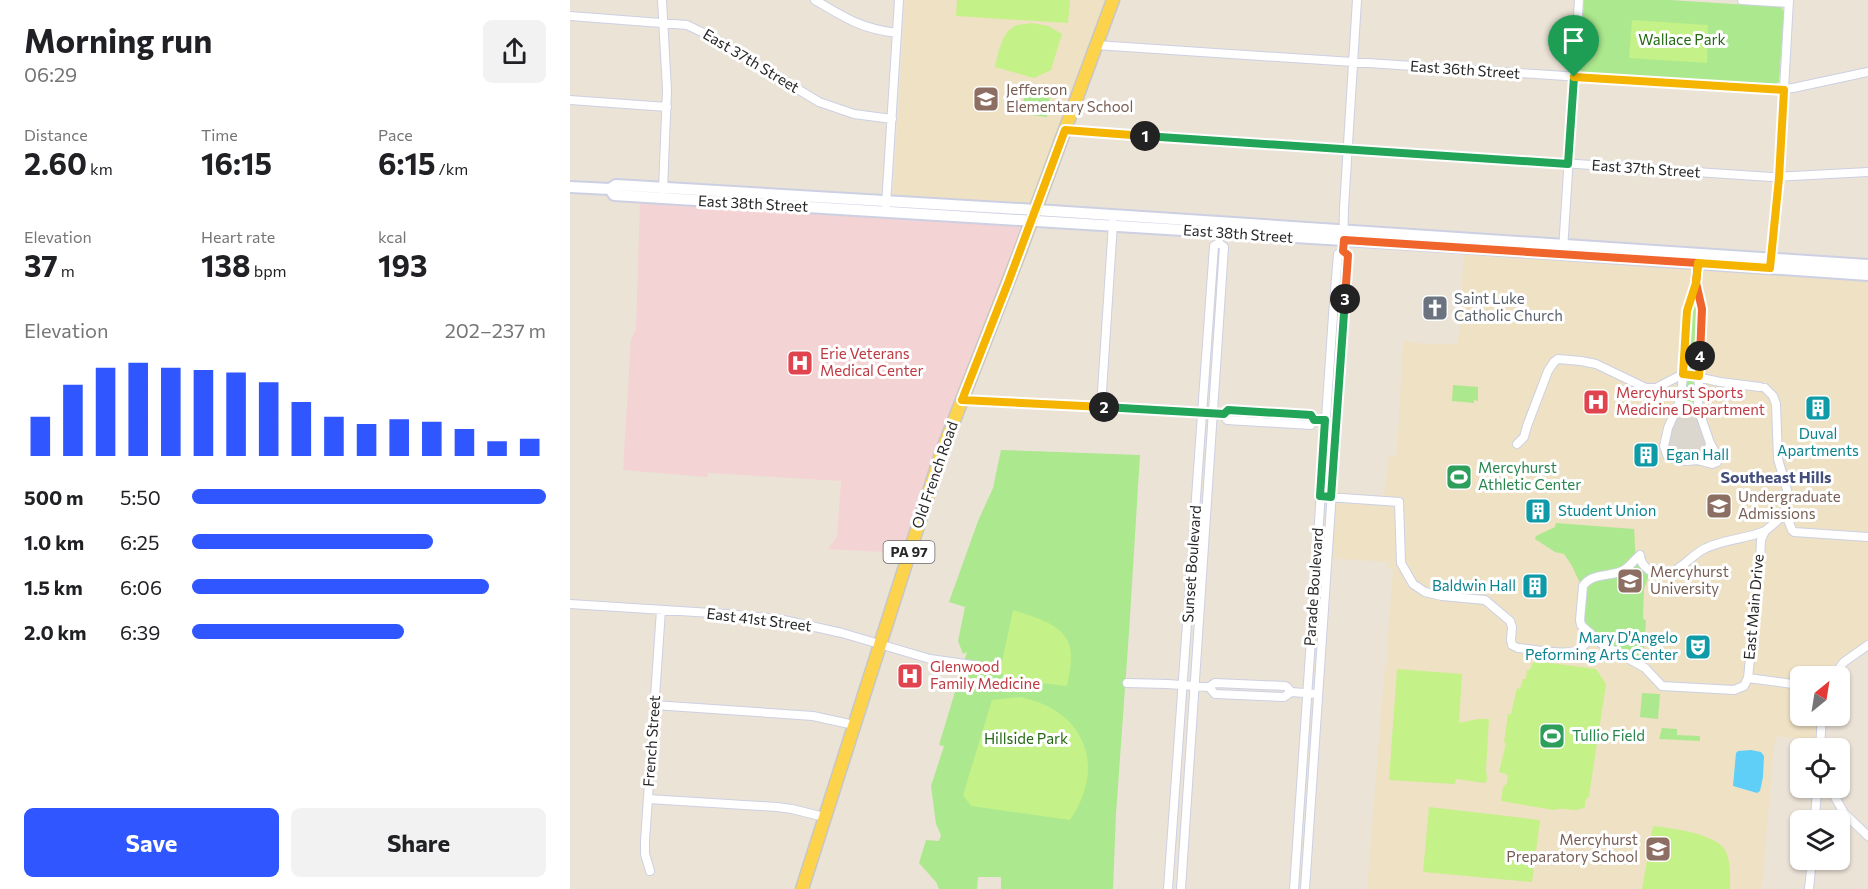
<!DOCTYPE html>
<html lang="en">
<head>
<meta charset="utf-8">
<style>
	body { margin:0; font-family:Commissioner,sans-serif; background:#f2f2f2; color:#202124; height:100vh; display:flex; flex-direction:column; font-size:22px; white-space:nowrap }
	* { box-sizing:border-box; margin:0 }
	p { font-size:20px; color:#757577 }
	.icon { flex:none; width:33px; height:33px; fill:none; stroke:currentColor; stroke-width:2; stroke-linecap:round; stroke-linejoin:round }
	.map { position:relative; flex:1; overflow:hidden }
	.side { display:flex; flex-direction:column; background:#fff; width:570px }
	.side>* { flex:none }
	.needle { width:39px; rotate:30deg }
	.buttons { position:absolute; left:1220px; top:666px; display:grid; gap:12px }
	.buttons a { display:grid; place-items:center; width:60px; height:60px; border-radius:9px; background:#fff; box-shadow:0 2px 4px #0004; font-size:30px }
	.pin { position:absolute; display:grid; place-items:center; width:51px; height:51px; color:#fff; margin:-62px -26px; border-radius:50% 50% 50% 0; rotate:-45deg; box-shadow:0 0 6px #0007 }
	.pin .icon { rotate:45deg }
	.km { position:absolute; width:30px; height:30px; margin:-15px; border-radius:50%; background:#222; color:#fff; font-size:16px; line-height:30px; text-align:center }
	.round { display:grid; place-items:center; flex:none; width:63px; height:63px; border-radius:9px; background:#f2f2f2 }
	.head { display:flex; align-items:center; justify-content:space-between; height:102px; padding:0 24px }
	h1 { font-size:33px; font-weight:700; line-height:45px }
	.stats { display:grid; grid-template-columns:repeat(3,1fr); gap:9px; height:102px; padding:6px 24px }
	.stats div { display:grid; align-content:center }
	.stats b { font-size:30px; font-weight:700 }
	.stats small { font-size:16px; font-weight:400 }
	.stats p { font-size:16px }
	.chart { height:168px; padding:12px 24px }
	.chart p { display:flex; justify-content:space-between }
	.chart svg { width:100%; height:108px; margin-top:6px; stroke:#3056ff; stroke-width:6 }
	.cta { display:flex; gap:12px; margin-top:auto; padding:12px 24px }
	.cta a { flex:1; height:69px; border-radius:9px; background:#3056ff; color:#fff; font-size:24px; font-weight:700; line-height:69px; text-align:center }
	.cta a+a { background:#f2f2f2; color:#202124 }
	ul { padding:0 24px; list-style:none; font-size:20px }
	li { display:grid; grid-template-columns:96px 72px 1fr; align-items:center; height:45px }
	li i { height:15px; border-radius:8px; background:#3056ff }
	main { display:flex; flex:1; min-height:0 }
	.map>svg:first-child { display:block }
	.education { fill:#efe1c4 }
	.medical { fill:#f4d3d4 }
	.green { fill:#ace88e }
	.pitch { fill:#c4f188 }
	.plaza { fill:#dbd6ce }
	.water { fill:#5fcff8 }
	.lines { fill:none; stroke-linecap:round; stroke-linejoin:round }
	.minor-casing { stroke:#ccd0e2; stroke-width:10 }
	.secondary-casing { stroke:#ccd0e2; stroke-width:14 }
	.primary-casing { stroke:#c7c7c7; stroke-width:15 }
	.minor { stroke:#fff; stroke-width:8 }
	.secondary { stroke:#fff; stroke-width:10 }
	.primary { stroke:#fcd34b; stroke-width:12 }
	.split-1-casing { stroke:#fff; stroke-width:12 }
	.split-2-casing { stroke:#fff; stroke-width:12 }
	.split-3-casing { stroke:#fff; stroke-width:12 }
	.split-4-casing { stroke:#fff; stroke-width:12 }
	.split-5-casing { stroke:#fff; stroke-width:12 }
	.split-1 { stroke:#22a559; stroke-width:8 }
	.split-2 { stroke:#f5b400; stroke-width:8 }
	.split-3 { stroke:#22a559; stroke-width:8 }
	.split-4 { stroke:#f0652b; stroke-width:8 }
	.split-5 { stroke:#f5b400; stroke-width:8 }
	.labels { text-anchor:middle; stroke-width:6; stroke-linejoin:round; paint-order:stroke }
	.shield { fill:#fff; stroke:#686868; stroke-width:1.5 }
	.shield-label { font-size:14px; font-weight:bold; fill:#272727 }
	.park-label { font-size:15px; fill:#246913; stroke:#fff }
	.street-label { font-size:15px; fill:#272727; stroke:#fff }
	.education-label { font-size:15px; fill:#785e54; stroke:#fff; text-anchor:start }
	.worship-label { font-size:15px; fill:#5b616d; stroke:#fff; text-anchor:start }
	.health-label { font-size:15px; fill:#be3a42; stroke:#fff; text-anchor:start }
	.culture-label { font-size:15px; fill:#0d838f; stroke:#fff; text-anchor:start }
	.leisure-label { font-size:15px; fill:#27864d; stroke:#fff; text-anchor:start }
	.neighbourhood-label { font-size:16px; font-weight:bold; fill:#444e7b; stroke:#fff }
</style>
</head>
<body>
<main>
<section class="side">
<div class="head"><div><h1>Morning run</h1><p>06:29</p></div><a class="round"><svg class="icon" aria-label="share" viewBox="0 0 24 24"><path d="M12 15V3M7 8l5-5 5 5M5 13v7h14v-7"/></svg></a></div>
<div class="stats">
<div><p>Distance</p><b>2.60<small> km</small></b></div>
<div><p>Time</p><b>16:15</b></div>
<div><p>Pace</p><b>6:15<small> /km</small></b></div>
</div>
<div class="stats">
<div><p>Elevation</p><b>37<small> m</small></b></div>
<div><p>Heart rate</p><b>138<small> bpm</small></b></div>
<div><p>kcal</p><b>193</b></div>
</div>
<div class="chart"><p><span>Elevation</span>202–237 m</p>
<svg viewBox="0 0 160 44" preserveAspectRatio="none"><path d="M5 44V28M15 44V15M25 44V8M35 44V6M45 44V8M55 44V9M65 44V10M75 44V14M85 44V22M95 44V28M105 44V31M115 44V29M125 44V30M135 44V33M145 44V38M155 44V37"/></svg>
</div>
<ul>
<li><b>500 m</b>5:50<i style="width:100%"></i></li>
<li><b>1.0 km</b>6:25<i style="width:68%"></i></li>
<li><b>1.5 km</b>6:06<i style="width:84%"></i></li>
<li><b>2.0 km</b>6:39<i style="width:60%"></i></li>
</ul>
<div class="cta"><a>Save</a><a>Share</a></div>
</section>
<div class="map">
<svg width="1298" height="889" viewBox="0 0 1298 889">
	<rect width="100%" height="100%" fill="#ece3d7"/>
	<path class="education" d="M335 0H539L463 205 325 198 323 196Z
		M894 253 1298 279V639L1265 664 1256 676H1230V716H1248L1246 741 1207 736 1206 744H1204L1192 889H797L815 664H818V636L823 569 818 568 819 562 760 558 765 483 768 489 772 493 814 496 819 456 827 455 833 341 857 344H888Z"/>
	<path class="medical" d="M70 200 452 225 454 229 374 428 332 553 258 549 267 537 271 481 138 473 137 477 53 470 61 339 66 329Z"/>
	<path class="green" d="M1014 0H1100L1211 7 1214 12 1209 82 1204 85 1012 72 1009 68Z
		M455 90 480 93 477 117 452 114Z
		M1124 305 1129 308 1126 366 1120 369 1116 366 1119 307Z
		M1120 380 1125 384V400L1115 411 1106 417 1116 383Z
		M883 385 908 387V401L904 400V403L882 401Z
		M431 450 570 455 559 632 546 814 543 889H431V877H408L407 889H369L366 882 349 863 356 840 369 841 371 835 366 824 361 786 374 746 369 745 397 652 393 654 388 641 395 607 379 602 408 521 423 488Z
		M986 523 1064 529C1066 548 1062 563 1079 575L1074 589 1073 618 1076 621 1073 663C1059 657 1025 640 1017 626 1012 616 1013 599 1017 589L1009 581 1002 566 994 554 985 552 965 539 966 536 985 527Z
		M1072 693 1090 694 1088 719 1070 717Z
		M1092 728 1107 729V735L1130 736V741L1089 739Z"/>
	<path class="pitch" d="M387 0H500L498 23 386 16Z
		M1062 20 1138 25 1137 63 1059 58Z
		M462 23 478 26 492 34 481 70 464 78 425 67C428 54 432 30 447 25 452 24 458 24 462 23Z
		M443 610C467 618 502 625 501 657 501 666 499 676 497 686L436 679 430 671Z
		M965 661 1026 669 1036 684 1019 796 1015 801V807C1002 814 997 806 984 810L931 801 933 787 937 783 938 776 936 774 929 772 936 743 934 742 938 714H941L947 688 950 689 953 679H956L957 670H960L962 664Z
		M827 669 892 674 889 723 908 719H919L916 769 917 780 915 783 886 779 885 784 819 780Z
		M450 697C515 710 537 766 500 820L401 806 393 795 422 700Z
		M859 807 970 820 962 882 853 872Z
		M1083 826C1101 828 1149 834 1156 852 1161 863 1160 877 1160 889H1072Z"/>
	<path class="plaza" d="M1125 399 1130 407 1150 461 1149 467 1105 464 1099 461 1093 449 1107 416 1115 411Z"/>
	<path class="water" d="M1181 750 1191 752 1194 756 1193 777 1190 791 1187 793 1163 786 1166 753 1168 751Z"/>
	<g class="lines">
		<defs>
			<path id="minor" d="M92 0 97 90 93 190
				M245 0C275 18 292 29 327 33
				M1172 0 1219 3
				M0 16 117 25 142 37 249 102 284 114 322 119
				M526 45 1206 90 1223 88 1298 72
				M0 100 97 107
				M495 130 1201 177 1298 172
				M316 205 329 0
				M993 250 1009 0
				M1201 262 1209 178 1219 0
				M1126 283 1132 308 1128 403 1131 417 1140 443 1139 449 1133 458 1127 460 1117 461 1101 458 1097 455 1094 446 1098 428 1109 403 1112 385 1117 311 1126 283 1129 261
				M1195 388 1203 396 1206 404 1208 459 1217 490V504L1213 516 1195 531 1191 540 1190 562 1178 678 1174 686 1164 690 1092 686 1075 668 1032 644 1011 625 1010 620 1013 586C1021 573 1039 577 1052 571 1059 568 1064 560 1070 555 1070 562 1073 566 1079 570 1103 585 1117 556 1136 548 1155 539 1176 539 1195 531
				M392 400 626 412 654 414 658 410 740 415 744 420 741 425 657 420 654 414
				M531 407 543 223
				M947 444 954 437 957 426 978 371 984 362 988 359 1011 361 1026 364 1076 388H1086L1113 374 1150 382 1190 387
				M1127 460 1142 464 1147 462 1148 458 1140 443
				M758 497 829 502 831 563 843 584 855 592 872 596 915 600 940 621 942 627 941 640 942 645 948 648C963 649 994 656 1008 650 1013 647 1018 641 1023 637
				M1215 512 1222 530 1224 532 1298 537
				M0 604 157 614 209 619 272 633 360 659 409 666
				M1263 676 1274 662 1298 645
				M1178 678 1230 685
				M557 683 597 684 639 687
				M645 683 715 686 717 687 721 692 714 697 645 694 639 687Z
				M721 692 748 694
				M84 705 243 716 284 725
				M1250 748 1252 716
				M1260 788 1274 813 1298 836
				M78 799 207 807 222 809 254 817
				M1245 820 1247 788
				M80 871 75 854V841L91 610
				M598 889 644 246 649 243 654 247 611 889
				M724 889 763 315 768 254 773 251 774 208 787 0
				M735 889 778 255 773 251
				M1239 889 1242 860"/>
			<path id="secondary" d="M0 187 40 189
				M1298 265 466 210 46 185 40 189 44 195 888 247 1298 275"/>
			<path id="primary" d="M232 889 371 454 449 254 543 0"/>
		</defs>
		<use href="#minor" class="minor-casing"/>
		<use href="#secondary" class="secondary-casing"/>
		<use href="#primary" class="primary-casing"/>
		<use href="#minor" class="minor"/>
		<use href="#secondary" class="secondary"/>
		<use href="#primary" class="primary"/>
	</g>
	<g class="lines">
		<defs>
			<path id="split-1" d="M575 136 998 164 1004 77"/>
			<path id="split-2" d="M534 407 392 400 438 283 495 130 575 136"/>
			<path id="split-3" d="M534 407 654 414 658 410 741 415 744 420H755L750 496 761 497 775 299"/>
			<path id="split-4" d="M775 299 778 255 773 251 774 240 1128 263 1126 283 1132 309 1130 356"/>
			<path id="split-5" d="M1004 77 1214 90 1209 178 1200 268 1128 263 1126 283 1117 311 1113 374 1129 376 1130 356"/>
		</defs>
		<use href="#split-1" class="split-1-casing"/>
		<use href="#split-2" class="split-2-casing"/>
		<use href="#split-3" class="split-3-casing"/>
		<use href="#split-4" class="split-4-casing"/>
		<use href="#split-5" class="split-5-casing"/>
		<use href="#split-1" class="split-1"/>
		<use href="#split-2" class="split-2"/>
		<use href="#split-3" class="split-3"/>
		<use href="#split-4" class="split-4"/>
		<use href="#split-5" class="split-5"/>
	</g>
	<defs>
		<symbol id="school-square" viewBox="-11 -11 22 22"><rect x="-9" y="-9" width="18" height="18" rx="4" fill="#8d6e63" stroke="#fff"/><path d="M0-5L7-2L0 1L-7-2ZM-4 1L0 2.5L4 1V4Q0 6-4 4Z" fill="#fff"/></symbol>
		<symbol id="church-square" viewBox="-11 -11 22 22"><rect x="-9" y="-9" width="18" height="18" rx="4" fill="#6b7280" stroke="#fff"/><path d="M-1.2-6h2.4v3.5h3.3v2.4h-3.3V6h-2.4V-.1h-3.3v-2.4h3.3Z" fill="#fff"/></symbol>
		<symbol id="hospital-square" viewBox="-11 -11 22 22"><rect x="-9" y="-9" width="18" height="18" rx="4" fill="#e0444e" stroke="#fff"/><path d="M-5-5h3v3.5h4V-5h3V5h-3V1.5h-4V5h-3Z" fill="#fff"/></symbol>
		<symbol id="building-square" viewBox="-11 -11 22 22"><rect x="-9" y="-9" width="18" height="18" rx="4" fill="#0f9aa8" stroke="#fff"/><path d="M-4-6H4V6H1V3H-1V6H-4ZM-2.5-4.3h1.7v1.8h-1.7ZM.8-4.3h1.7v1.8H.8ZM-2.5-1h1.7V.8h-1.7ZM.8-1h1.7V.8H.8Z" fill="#fff"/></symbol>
		<symbol id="stadium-square" viewBox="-11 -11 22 22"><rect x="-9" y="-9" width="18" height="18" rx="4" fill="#2e9e5b" stroke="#fff"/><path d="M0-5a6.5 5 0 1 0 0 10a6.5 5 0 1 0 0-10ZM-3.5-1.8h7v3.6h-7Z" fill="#fff"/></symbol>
		<symbol id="university-square" viewBox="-11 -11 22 22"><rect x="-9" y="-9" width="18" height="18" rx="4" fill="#8d6e63" stroke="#fff"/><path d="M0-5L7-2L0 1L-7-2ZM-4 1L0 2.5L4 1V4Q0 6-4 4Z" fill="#fff"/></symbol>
		<symbol id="theatre-square" viewBox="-11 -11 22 22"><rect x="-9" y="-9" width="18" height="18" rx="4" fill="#0f9aa8" stroke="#fff"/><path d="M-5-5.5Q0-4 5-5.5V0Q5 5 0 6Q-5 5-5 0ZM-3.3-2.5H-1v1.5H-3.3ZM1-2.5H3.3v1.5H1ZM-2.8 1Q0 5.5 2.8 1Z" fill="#fff"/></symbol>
	</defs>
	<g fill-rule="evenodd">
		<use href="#school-square" x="401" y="84" width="30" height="30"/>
		<use href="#church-square" x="850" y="293" width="30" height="30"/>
		<use href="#hospital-square" x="215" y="348" width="30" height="30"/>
		<use href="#hospital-square" x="1011" y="387" width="30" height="30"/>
		<use href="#building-square" x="1233" y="393" width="30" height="30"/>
		<use href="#building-square" x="1061" y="440" width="30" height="30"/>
		<use href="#stadium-square" x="874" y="462" width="30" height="30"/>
		<use href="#school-square" x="1134" y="491" width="30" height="30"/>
		<use href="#building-square" x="953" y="496" width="30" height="30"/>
		<use href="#university-square" x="1045" y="566" width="30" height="30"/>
		<use href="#building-square" x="950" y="571" width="30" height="30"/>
		<use href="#theatre-square" x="1113" y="632" width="30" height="30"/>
		<use href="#hospital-square" x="325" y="661" width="30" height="30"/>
		<use href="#stadium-square" x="967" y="721" width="30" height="30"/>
		<use href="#school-square" x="1073" y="834" width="30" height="30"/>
	</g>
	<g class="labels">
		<rect class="shield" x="313.5" y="541" width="51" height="22" rx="4.5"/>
		<g class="shield-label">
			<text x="339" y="557">PA 97</text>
		</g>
		<g class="park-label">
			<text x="1112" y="45">Wallace Park</text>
			<text x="456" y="744">Hillside Park</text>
		</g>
		<g class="street-label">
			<text transform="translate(181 61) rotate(31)" y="5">East 37th Street</text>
			<text transform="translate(895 70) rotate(4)" y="5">East 36th Street</text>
			<text transform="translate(1076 169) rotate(4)" y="5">East 37th Street</text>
			<text transform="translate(183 204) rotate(3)" y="5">East 38th Street</text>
			<text transform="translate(668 234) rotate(4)" y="5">East 38th Street</text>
			<text transform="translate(365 475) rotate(-71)" y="5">Old French Road</text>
			<text transform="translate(622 564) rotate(-86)" y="5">Sunset Boulevard</text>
			<text transform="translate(744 587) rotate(-86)" y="5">Parade Boulevard</text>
			<text transform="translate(1184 607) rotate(-85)" y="5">East Main Drive</text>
			<text transform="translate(189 620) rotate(7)" y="5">East 41st Street</text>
			<text transform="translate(82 741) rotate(-86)" y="5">French Street</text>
		</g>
		<g class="education-label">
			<text x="436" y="95">Jefferson<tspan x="436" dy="17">Elementary School</tspan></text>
			<text x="1168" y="502">Undergraduate<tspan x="1168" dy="17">Admissions</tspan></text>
			<text x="1080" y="577">Mercyhurst<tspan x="1080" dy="17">University</tspan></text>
			<text x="1068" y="845" text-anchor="end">Mercyhurst<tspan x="1068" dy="17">Preparatory School</tspan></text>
		</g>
		<g class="worship-label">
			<text x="884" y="304">Saint Luke<tspan x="884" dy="17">Catholic Church</tspan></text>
		</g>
		<g class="health-label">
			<text x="250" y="359">Erie Veterans<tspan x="250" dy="17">Medical Center</tspan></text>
			<text x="1046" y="398">Mercyhurst Sports<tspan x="1046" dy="17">Medicine Department</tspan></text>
			<text x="360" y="672">Glenwood<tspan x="360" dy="17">Family Medicine</tspan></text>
		</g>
		<g class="culture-label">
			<text x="1248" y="439" text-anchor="middle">Duval<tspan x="1248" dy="17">Apartments</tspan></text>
			<text x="1096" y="460">Egan Hall</text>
			<text x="988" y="516">Student Union</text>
			<text x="946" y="591" text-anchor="end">Baldwin Hall</text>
			<text x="1108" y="643" text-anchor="end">Mary D'Angelo<tspan x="1108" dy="17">Peforming Arts Center</tspan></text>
		</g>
		<g class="leisure-label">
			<text x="908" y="473">Mercyhurst<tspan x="908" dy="17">Athletic Center</tspan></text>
			<text x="1002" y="741">Tullio Field</text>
		</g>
		<g class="neighbourhood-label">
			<text x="1206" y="483">Southeast Hills</text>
		</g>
	</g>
</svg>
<div class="buttons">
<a><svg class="needle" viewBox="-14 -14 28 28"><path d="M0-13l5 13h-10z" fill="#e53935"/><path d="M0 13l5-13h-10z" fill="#757577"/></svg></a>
<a><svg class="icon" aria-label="locate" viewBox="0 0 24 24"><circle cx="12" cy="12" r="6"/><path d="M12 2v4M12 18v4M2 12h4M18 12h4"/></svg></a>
<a><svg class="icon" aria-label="layers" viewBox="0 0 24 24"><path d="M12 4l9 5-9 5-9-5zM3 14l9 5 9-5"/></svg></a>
</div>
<div class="pin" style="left:1004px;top:77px;background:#1e9e55"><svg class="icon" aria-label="arrive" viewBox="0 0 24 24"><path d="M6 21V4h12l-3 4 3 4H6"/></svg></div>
<b class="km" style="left:575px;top:136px">1</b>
<b class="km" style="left:534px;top:407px">2</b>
<b class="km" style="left:775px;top:299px">3</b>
<b class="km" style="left:1130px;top:356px">4</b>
</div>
</main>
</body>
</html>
